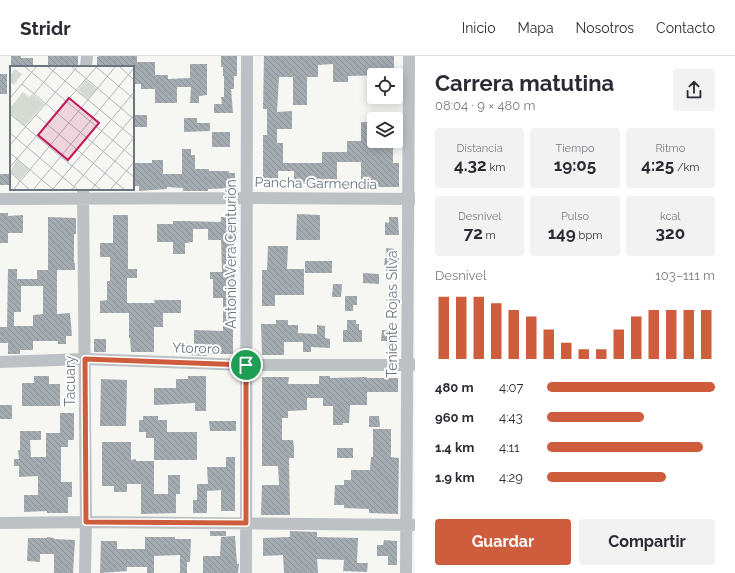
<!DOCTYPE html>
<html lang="es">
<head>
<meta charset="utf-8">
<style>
	body { margin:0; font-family:Raleway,sans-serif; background:#f2f2f3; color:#2b2b33; height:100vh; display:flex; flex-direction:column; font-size:15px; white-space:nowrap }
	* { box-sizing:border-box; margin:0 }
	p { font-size:13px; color:#7c7c81 }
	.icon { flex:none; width:22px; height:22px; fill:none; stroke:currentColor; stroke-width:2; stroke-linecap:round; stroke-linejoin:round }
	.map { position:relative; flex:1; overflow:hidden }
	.drawer { display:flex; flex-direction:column; background:#fff; width:320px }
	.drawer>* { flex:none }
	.controls { position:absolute; left:367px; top:12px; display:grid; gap:8px }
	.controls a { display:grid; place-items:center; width:36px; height:36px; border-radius:4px; background:#fff; box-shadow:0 2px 10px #0003; font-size:20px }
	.pin { position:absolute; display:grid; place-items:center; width:34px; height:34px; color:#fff; margin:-17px; border:2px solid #fff; border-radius:50%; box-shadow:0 1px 4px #0007 }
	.round { display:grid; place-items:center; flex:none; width:42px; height:42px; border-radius:4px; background:#f2f2f3 }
	.head { display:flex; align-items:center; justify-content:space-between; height:68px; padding:0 20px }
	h1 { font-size:22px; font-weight:700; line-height:30px }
	.metrics { display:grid; grid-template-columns:repeat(3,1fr); gap:6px; height:68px; padding:4px 20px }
	.metrics div { display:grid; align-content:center; border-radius:4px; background:#f2f2f3; text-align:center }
	.metrics b { font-size:17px; font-weight:700 }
	.metrics small { font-size:11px; font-weight:400 }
	.metrics p { font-size:11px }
	.chart { height:112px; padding:8px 20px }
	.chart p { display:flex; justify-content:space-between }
	.chart svg { width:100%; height:72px; margin-top:4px; stroke:#cd5d3c; stroke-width:6 }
	.cta { display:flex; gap:8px; margin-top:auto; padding:8px 20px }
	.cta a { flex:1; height:46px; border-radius:4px; background:#cd5d3c; color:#fff; font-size:16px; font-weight:700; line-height:46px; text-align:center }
	.cta a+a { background:#f2f2f3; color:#2b2b33 }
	ul { padding:0 20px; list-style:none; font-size:13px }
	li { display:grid; grid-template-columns:64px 48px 1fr; align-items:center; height:30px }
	li i { height:10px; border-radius:5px; background:#cd5d3c }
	header { display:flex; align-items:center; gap:24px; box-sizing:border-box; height:56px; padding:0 20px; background:#fff; border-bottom:1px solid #e1e1e2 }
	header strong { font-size:19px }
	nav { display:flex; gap:22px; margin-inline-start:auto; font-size:14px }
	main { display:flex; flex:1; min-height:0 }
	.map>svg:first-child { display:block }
	.building { fill:url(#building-back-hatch); fill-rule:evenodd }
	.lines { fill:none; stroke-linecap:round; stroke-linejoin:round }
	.minor { stroke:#bdc1c4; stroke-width:12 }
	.route-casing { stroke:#fff; stroke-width:8 }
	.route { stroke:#cd5d3c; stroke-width:5 }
	.labels { text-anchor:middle; stroke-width:4; stroke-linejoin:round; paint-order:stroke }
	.street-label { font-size:14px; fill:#697680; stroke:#fff }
	.inset-road { fill:none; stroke:#b1b7bb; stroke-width:1 }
	.view { fill:#c2185b; fill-opacity:0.15; stroke:#c2185b; stroke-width:2 }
	.inset-edge { fill:none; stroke:#697680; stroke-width:2 }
</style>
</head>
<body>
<header>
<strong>Stridr</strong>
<nav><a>Inicio</a><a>Mapa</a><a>Nosotros</a><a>Contacto</a></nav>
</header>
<main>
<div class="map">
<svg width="415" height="517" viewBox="0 0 415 517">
	<defs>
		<pattern id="building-back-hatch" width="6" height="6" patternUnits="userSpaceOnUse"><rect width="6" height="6" fill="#a5acb1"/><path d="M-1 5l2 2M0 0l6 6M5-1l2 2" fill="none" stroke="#8a9195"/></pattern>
	</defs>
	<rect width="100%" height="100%" fill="#f6f6f3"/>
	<path class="building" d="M11 0H21V2H33V11H11Z
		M48 0H78V11L48 10Z
		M99 0H137V6H155V19H168V23L190 22V8H207V39L199 40V47H190L191 31H177V47H155V33H141V28H133V11H97V1Z
		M221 0H237V20H234V33H231L233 57H214V48H222L221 41H224V20H223V11H221Z
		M264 0H394V19L348 20V26H333V8L318 9V21H307V49H293V21H279L277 56 292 55V73H277V87H283V107H322V96H347V85H361V66H374V85H393V107H399V131H376V134H361V106H337V132H322V128H294V115H278V124H263V79H267V53H263Z
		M0 18H7V38H0Z
		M133 59H147V71H133Z
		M184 62H197V67H210V75L184 76Z
		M212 76H230V91H212Z
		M182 93H191V99H195V113H209V115H229V117H235V132L208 133V135H183V132L167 131V133L139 135V130H133V107H152V104H163V118H182Z
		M0 118H11V129H0Z
		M0 157H8V160L23 159V177H8V187H0Z
		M297 158 320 159V184H296Z
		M113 159H128V213H137V222H127V247H155L154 244H181V257H163V271H154V296H131L130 282H129V257H100V245L107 244V225H110V201H100V187H113Z
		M48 161 76 162V178H74V207H75V214H57V258L70 257 72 280H66V288H58V285H33V294H20V298H8V287H0V271H7L8 213H17V223H37V214H48ZM21 230H43V258L33 259V270H14V256H21Z
		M221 161H237V180H234L235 242H233V298H214L207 299V300L189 299V289H194V274L223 275V242H213V223H210V216H222L221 184H208V173H193V186L185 187V198H173V186H157V168H173V165H185L221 166Z
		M389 161H398L399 179H385V166L389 167Z
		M268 190H288L287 213H304V239H275V250H262V214H267Z
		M386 192 396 193V202H399V210H384L385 202H387Z
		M305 205H332V217H305Z
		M363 217 379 218V228L363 227Z
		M333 228H342L341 241H332Z
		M345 240H357V249H353V255H345Z
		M276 264H288V269H298V277L317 278V269L325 270V282L330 283V292L311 291V296H303V286H284V299H262L261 268H276Z
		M347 264H356V268H359V274H362V286H343V274H347Z
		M382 274H399L398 293H387V285H381Z
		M94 283H106V296H94Z
		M34 320H49V328H60V350H22V327H34Z
		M188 320H206V355H195V347L154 349V332H176V323H188Z
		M319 320H330V322L367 321V322H398V336H367V349H350L349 367H343V369H333V350H323V342H307V354L288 355V362H282V384H293L294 392V402H289L290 459H261L262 429H279L278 410H262V321H289L288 328H319Z
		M101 323 127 324 126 370H100Z
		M0 349H12V363H0Z
		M60 357H74V384H68V391H61V426H72V441H68V457H47V455L24 456V439H38V420L19 421V410H14V403H19L18 394H20V375H41V384H30L31 401H46V377H60Z
		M143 360H158V364H167V376H197V404H154V382H146V376H139V364H143Z
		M369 360H379L380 371H369Z
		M209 365H236V375H210Z
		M373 373H391V401L399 402 398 458 369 457V453L344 452V449H334L335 429H344V424H351V414H370L371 401H373Z
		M102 386H131V404L136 403V405H154V438H168V419H180V438H176V457L141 458V428H127V436H114V430H102Z
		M337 392H353V402H337Z
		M226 401H235V455H221V434L207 435V457H193V444H197V428H208L207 411H226Z
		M210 475H226V480H210Z
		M290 475 317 476V481L358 482 357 507H368L367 516 343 515 344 504 317 503 318 517H284L283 499 263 500V482L290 481Z
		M235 480 237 508H239L238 517H203V500H220L221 481Z
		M47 481 54 482V483L75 484 73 517H54V498H40V506L27 505 28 482H47Z
		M145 481H175V483H191L190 506H187V517H180V499L154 500V517H147V511H127V515L100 517 101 485H117V493H145Z
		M384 484 397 485V509H388V500H377V489H383Z"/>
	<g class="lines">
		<path class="minor" d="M86 11 87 0
			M83 133 86 466 85 517
			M0 143 246 142 415 143
			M0 306 85 303 246 309H414
			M0 467 86 466 415 469
			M246 517 247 0
			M406 517 409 0"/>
	</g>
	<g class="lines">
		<defs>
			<path id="route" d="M85 303 246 309V467L86 466Z"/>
		</defs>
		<use href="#route" class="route-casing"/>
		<use href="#route" class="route"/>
	</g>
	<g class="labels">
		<g class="street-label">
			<text transform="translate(316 127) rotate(1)" y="5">Pancha Garmendia</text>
			<text transform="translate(231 198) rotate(-90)" y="5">Antonio Vera Centurión</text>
			<text transform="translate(392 258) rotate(-90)" y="5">Teniente Rojas Silva</text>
			<text transform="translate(196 292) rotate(2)" y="5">Ytororo</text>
			<text transform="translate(70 325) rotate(-90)" y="5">Tacuary</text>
		</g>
	</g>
	<g transform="translate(10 10)">
		<rect width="124" height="124" fill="#f6f6f3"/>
		<path d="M5 3 12 8 4 19 0 16V9ZM7 94 19 103 10 114 0 106Z" fill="#d5dad3"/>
		<path d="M13 26 19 31 22 28 34 38 15 60 0 47V42Z" fill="#d5dad3"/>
		<path d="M76 14 87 23 78 33 68 24Z" fill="#d5dad3"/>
		<path class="inset-road" d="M14 0 124 92M37 0 124 72M61 0 124 53M109 0 124 14M86 1 124 33M12 18 124 111M24 28 47 0M0 32 27 0M111 42 124 26M0 48 91 124M26 49 115 124M0 67 68 124M0 79 68 0M0 87 44 124M0 101 87 0M0 106 20 124M3 124 106 0M23 124 124 2M42 124 111 42M61 124 124 49M81 124 124 72M100 124 124 96"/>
		<path class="view" d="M59 32 89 57 58 94 28 69Z"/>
		<rect width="124" height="124" class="inset-edge"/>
	</g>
</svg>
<div class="controls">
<a><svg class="icon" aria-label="locate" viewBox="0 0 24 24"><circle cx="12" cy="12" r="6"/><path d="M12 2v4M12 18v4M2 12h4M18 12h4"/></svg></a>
<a><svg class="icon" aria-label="layers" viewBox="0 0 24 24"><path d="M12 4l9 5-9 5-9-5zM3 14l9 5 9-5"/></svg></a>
</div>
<div class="pin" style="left:246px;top:309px;background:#1e9e55"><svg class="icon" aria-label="arrive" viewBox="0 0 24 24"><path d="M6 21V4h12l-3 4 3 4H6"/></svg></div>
</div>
<section class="drawer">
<div class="head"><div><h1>Carrera matutina</h1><p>08:04 · 9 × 480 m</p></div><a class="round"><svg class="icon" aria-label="share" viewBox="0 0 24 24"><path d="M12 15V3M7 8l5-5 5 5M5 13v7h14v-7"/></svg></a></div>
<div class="metrics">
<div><p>Distancia</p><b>4.32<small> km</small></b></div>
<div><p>Tiempo</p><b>19:05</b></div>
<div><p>Ritmo</p><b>4:25<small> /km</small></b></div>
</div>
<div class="metrics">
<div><p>Desnivel</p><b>72<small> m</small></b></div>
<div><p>Pulso</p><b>149<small> bpm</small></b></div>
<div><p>kcal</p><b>320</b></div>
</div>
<div class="chart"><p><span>Desnivel</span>103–111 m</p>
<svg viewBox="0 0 160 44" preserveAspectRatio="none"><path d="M5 44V6M15 44V6M25 44V6M35 44V10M45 44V14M55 44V18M65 44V26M75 44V34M85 44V38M95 44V38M105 44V26M115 44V18M125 44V14M135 44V14M145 44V14M155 44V14"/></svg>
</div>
<ul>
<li><b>480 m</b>4:07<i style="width:100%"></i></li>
<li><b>960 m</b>4:43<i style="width:58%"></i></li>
<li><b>1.4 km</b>4:11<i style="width:93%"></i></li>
<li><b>1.9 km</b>4:29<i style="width:71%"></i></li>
</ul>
<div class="cta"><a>Guardar</a><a>Compartir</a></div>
</section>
</main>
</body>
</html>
